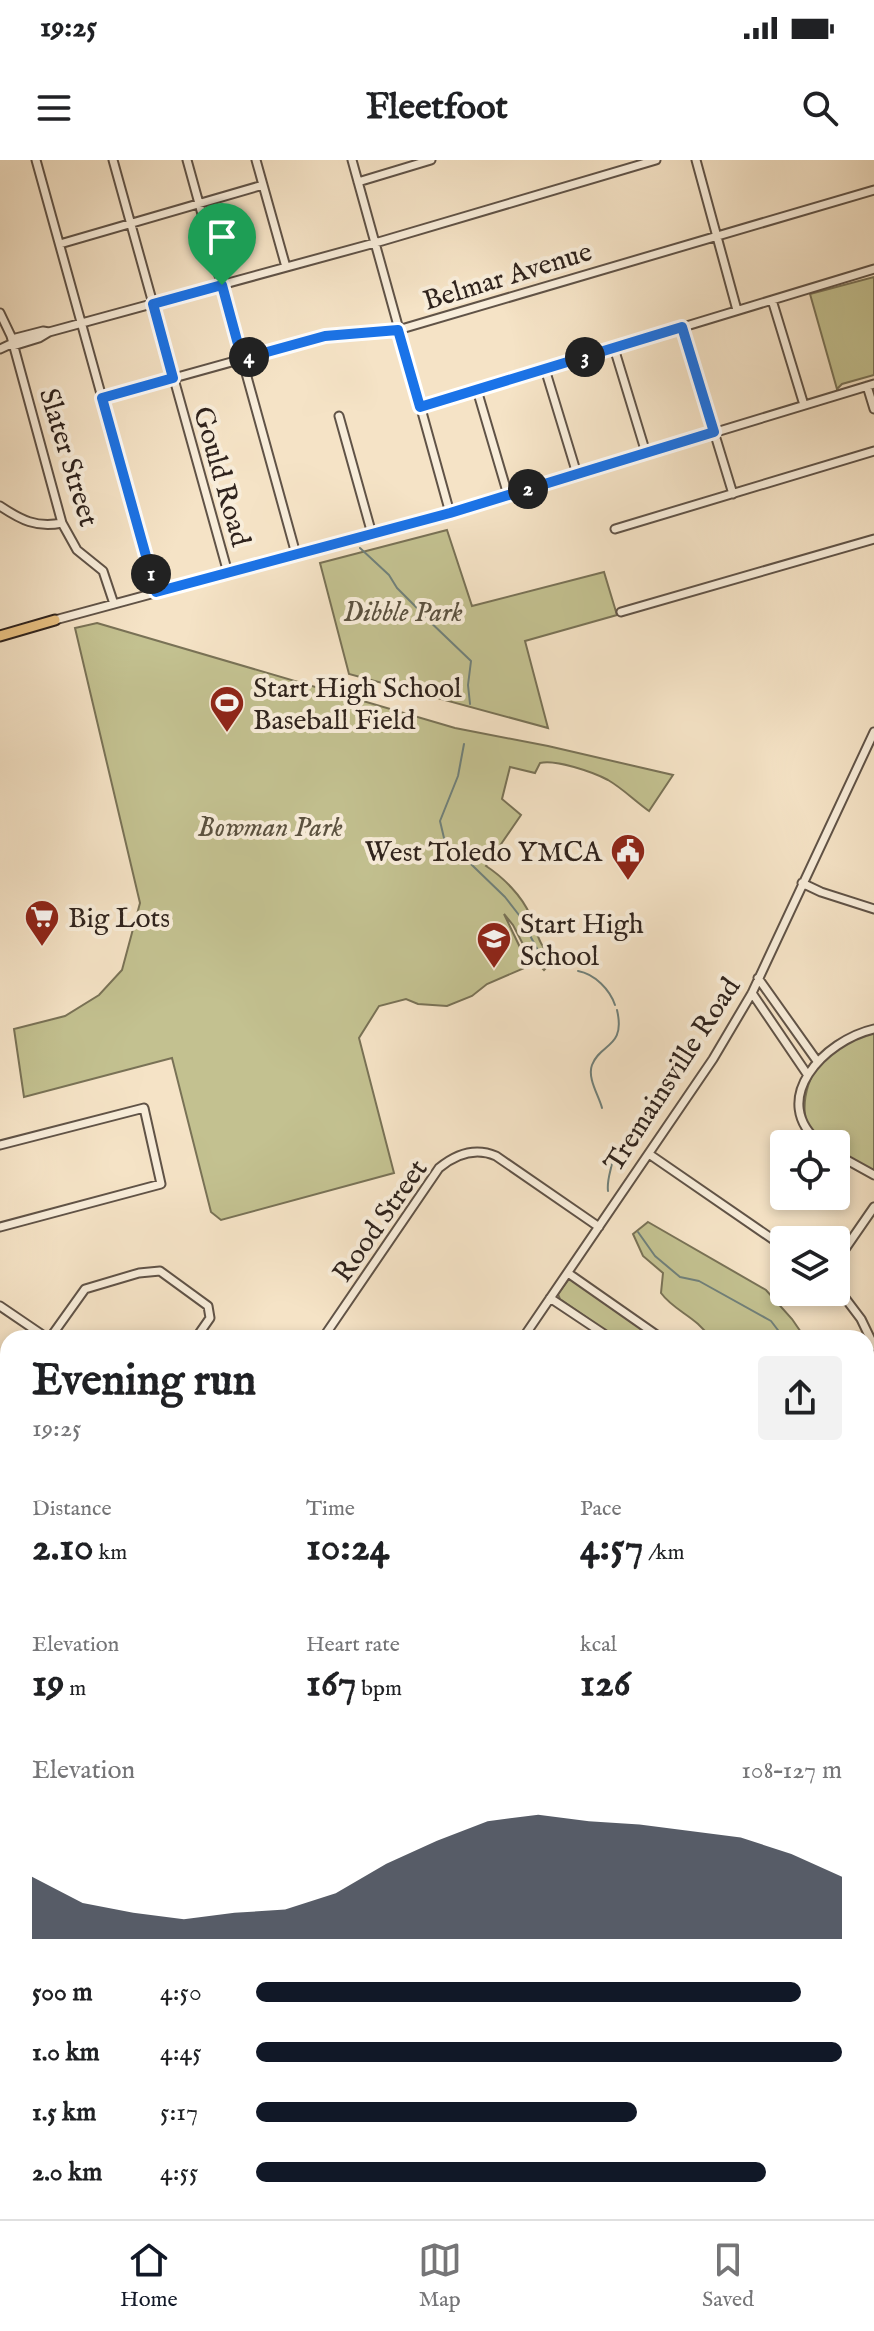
<!DOCTYPE html>
<html lang="en">
<head>
<meta charset="utf-8">
<style>
	body { margin:0; font-family:"IM FELL English",serif; background:#f2f2f2; color:#202124; height:100vh; display:flex; flex-direction:column; font-size:30px; white-space:nowrap }
	* { box-sizing:border-box; margin:0 }
	p { font-size:26px; color:#757577 }
	.icon { flex:none; width:44px; height:44px; fill:none; stroke:currentColor; stroke-width:2; stroke-linecap:round; stroke-linejoin:round }
	.map { position:relative; flex:1; overflow:hidden }
	.panel { position:absolute; left:0px; top:1170px; width:874px; height:890px; display:flex; flex-direction:column; background:#fff; border-radius:24px 24px 0 0; box-shadow:0 4px 12px #0003 }
	.panel>* { flex:none }
	.tools { position:absolute; left:770px; top:970px; display:grid; gap:16px }
	.tools a { display:grid; place-items:center; width:80px; height:80px; border-radius:8px; background:#fff; box-shadow:0 4px 12px #0003; font-size:40px }
	.pin { position:absolute; display:grid; place-items:center; width:68px; height:68px; color:#fff; margin:-82px -34px; border-radius:50% 50% 50% 0; rotate:-45deg; box-shadow:0 0 8px #0007 }
	.pin .icon { rotate:45deg }
	.km { position:absolute; width:40px; height:40px; margin:-20px; border-radius:50%; background:#222; color:#fff; font-size:22px; line-height:40px; text-align:center }
	.round { display:grid; place-items:center; flex:none; width:84px; height:84px; border-radius:8px; background:#f2f2f2 }
	.overview { display:flex; align-items:center; justify-content:space-between; height:136px; padding:0 32px }
	h1 { font-size:44px; font-weight:800; line-height:60px }
	.metrics { display:grid; grid-template-columns:repeat(3,1fr); gap:12px; height:136px; padding:8px 32px }
	.metrics div { display:grid; align-content:center }
	.metrics b { font-size:40px; font-weight:800 }
	.metrics small { font-size:22px; font-weight:400 }
	.metrics p { font-size:22px }
	.chart { height:224px; padding:16px 32px }
	.chart p { display:flex; justify-content:space-between }
	.chart svg { width:100%; height:144px; margin-top:8px; fill:#111827; opacity:.7 }
	ul { padding:0 32px; list-style:none; font-size:26px }
	li { display:grid; grid-template-columns:128px 96px 1fr; align-items:center; height:60px }
	li i { height:20px; border-radius:10px; background:#111827 }
	.status { display:flex; justify-content:space-between; align-items:center; height:56px; padding:0 40px; background:#fff; direction:ltr }
	.status svg { height:22px; fill:currentColor }
	header { display:flex; justify-content:space-between; align-items:center; height:104px; padding:0 32px; background:#fff; font-size:36px; font-weight:800 }
	.dock { display:flex; justify-content:space-around; align-items:center; height:112px; border-top:2px solid #e0e0e0; background:#fff; font-size:22px; color:#757577 }
	.dock a { display:grid; justify-items:center; gap:4px }
	.dock .selected { color:#111827 }
	.map>svg:first-child { display:block }
	.green { fill:#c3c190; stroke:#797256; stroke-width:2 }
	.lines { fill:none; stroke-linecap:round; stroke-linejoin:round }
	.stream { stroke:#70807a; stroke-width:2 }
	.minor-casing { stroke:#605347; stroke-width:11 }
	.major-casing { stroke:#2f231d; stroke-width:13 }
	.minor { stroke:#f8edda; stroke-width:7 }
	.major { stroke:#eac283; stroke-width:9 }
	.route-casing { stroke:#fff; stroke-width:16 }
	.route { stroke:#1a73e8; stroke-width:10 }
	.labels { text-anchor:middle; stroke-width:8; stroke-linejoin:round; paint-order:stroke }
	.street-label { font-size:28px; fill:#2f231d; stroke:#f8edda }
	.park-label { font-size:28px; font-style:italic; fill:#5b5240; stroke:#f8edda }
	.poi-label { font-size:28px; fill:#2f231d; stroke:#f8edda; text-anchor:start }
</style>
</head>
<body>
<div class="status"><b>19:25</b><svg viewBox="0 0 49 12"><path d="M0 12V9h3v3zM5 12V6h3v6zM10 12V3h3v9zM15 12V0h3v12zM26 1h20v11H26zM47 4h2v5h-2z"/></svg></div>
<header><svg class="icon" aria-label="menu" viewBox="0 0 24 24"><path d="M4 6h16M4 12h16M4 18h16"/></svg>Fleetfoot<svg class="icon" aria-label="search" viewBox="0 0 24 24"><circle cx="10" cy="10" r="6"/><path d="M15 15l6 6"/></svg></header>
<div class="map">
<svg width="874" height="2059" viewBox="0 0 874 2059">
	<rect width="100%" height="100%" fill="#f5e3c6"/>
	<filter id="stains"><feTurbulence type="fractalNoise" baseFrequency=".0025" numOctaves="4"/><feColorMatrix values="0 0 0 0 .2 0 0 0 0 .09 0 0 0 0 .02 0 0 0 .5 -.17"/></filter>
	<radialGradient id="worn" r=".72"><stop offset=".6" stop-color="#630" stop-opacity="0"/><stop offset="1" stop-color="#630" stop-opacity=".3"/></radialGradient>
	<path class="green" d="M874 117V215L842 224 837 229 810 134Z
		M447 370 472 446 604 412 617 455 525 481 548 568 349 514 320 403Z
		M97 463 455 568 548 586 673 615 649 651C635 641 622 628 608 620 593 612 555 599 540 603L535 613 510 607 502 639 521 655 486 706C503 717 522 736 530 755 537 773 539 786 554 800L544 810 527 792 513 765 504 754 529 806 487 824 472 836 447 846 418 844 406 839 379 846 359 878 394 1013 221 1060 211 1052 172 898 24 937 14 869 65 856 99 835 122 810 140 743 75 468Z
		M874 871V1012L836 990V984C794 984 800 926 820 903 835 886 854 879 874 871Z
		M648 1062 766 1130 792 1159 805 1178H710C697 1157 674 1151 661 1133L663 1113 643 1096 633 1074Z
		M569 1119 573 1120 656 1178H616L560 1139 558 1134Z
		M8 1790V1872L0 1888V1792Z"/>
	<g class="lines">
		<path class="stream" d="M360 388 389 415 397 428 420 451
			M424 456 471 501 468 525 470 544
			M464 584 458 616 440 661 444 678 505 737 519 755 541 796 554 804
			M578 811C595 814 610 830 615 845
			M602 948C599 936 587 918 592 905 600 883 626 888 617 850
			M608 1031C606 1015 616 1003 612 987
			M638 1072 655 1096 680 1117 699 1121 771 1161 784 1178"/>
		<defs>
			<path id="minor" d="M36 0 156 432
				M113 0 228 413
				M187 0 296 394
				M256 0 286 107
				M352 0 450 353
				M696 0 737 150
				M358 22 431 0
				M60 84 263 25
				M772 140 804 245
				M0 153 11 176 62 363 77 390 103 411 114 444
				M682 167 733 334
				M12 179 43 171 49 172 382 81 656 0
				M13 186 39 178 49 172
				M614 188 646 293
				M0 189 13 183
				M545 209 577 314
				M867 226 874 249
				M477 230 508 335
				M102 238 325 176 398 170 874 30
				M420 247 874 109
				M339 256 372 374
				M0 346C21 360 36 368 62 363
				M615 369 874 291
				M621 452 874 379
				M55 460 450 353 874 224
				M802 723 821 732 874 749
				M758 818 817 901
				M752 833 807 914
				M821 984C766 940 825 880 874 869
				M0 985 144 948 161 1024 0 1067
				M649 994 784 1087
				M836 994 874 1015
				M836 1102 874 1047
				M568 1113 661 1178
				M836 1126 861 1159 874 1186
				M550 1138 610 1178
				M0 1146 47 1178
				M50 1178 85 1129 139 1113 160 1111 208 1146 210 1158 196 1178
				M323 1178 439 1008C456 994 475 987 496 996L599 1067
				M523 1178 713 899 752 833 874 572
				M866 1316H874
				M0 1322 8 1320
				M0 1421 8 1419
				M0 1520 8 1518
				M866 1553 874 1550
				M0 1618 8 1616
				M0 1785 8 1782
				M866 1791 874 1820
				M866 1939 874 1937
				M0 1973 8 1959
				M866 2018 874 2016
				M300 2052 302 2059
				M374 2052 376 2059
				M448 2052 450 2059
				M522 2052 524 2059
				M603 2052 605 2059
				M687 2052 689 2059
				M770 2052 772 2059
				M853 2052 855 2059
				M710 2059 736 2052"/>
			<path id="major" d="M0 476 55 460
				M0 1258 8 1286
				M224 2052 225 2059"/>
		</defs>
		<use href="#minor" class="minor-casing"/>
		<use href="#major" class="major-casing"/>
		<use href="#minor" class="minor"/>
		<use href="#major" class="major"/>
	</g>
	<g class="lines">
		<defs>
			<path id="route" d="M222 125 242 199 325 176 398 170 420 247 682 167 714 272 450 353 156 432 102 238 173 218 153 144Z"/>
		</defs>
		<use href="#route" class="route-casing"/>
		<use href="#route" class="route"/>
	</g>
	<defs>
		<symbol id="stadium-pin" viewBox="-11 -11 22 30"><path d="M0 17L-7.5 6A9.5 9.5 0 1 1 7.5 6Z" fill="#8f2418" stroke="#f8edda"/><path d="M0-5a6.5 5 0 1 0 0 10a6.5 5 0 1 0 0-10ZM-3.5-1.8h7v3.6h-7Z" fill="#fff"/></symbol>
		<symbol id="civic-pin" viewBox="-11 -11 22 30"><path d="M0 17L-7.5 6A9.5 9.5 0 1 1 7.5 6Z" fill="#8f2418" stroke="#f8edda"/><path d="M-.6-6.5H3V-4.5H.6V-3L4-1V1h2V6H-6V1h2V-1L-.6-3ZM-1.2 2.5V6h2.4V2.5Z" fill="#fff"/></symbol>
		<symbol id="supermarket-pin" viewBox="-11 -11 22 30"><path d="M0 17L-7.5 6A9.5 9.5 0 1 1 7.5 6Z" fill="#8f2418" stroke="#f8edda"/><path d="M-6-5.5h2.5l.6 2H6L4.5 2H-2.5L-4.4-4H-6ZM-1.5 3.2a1.3 1.3 0 1 0 .1 0ZM3 3.2a1.3 1.3 0 1 0 .1 0Z" fill="#fff"/></symbol>
		<symbol id="school-pin" viewBox="-11 -11 22 30"><path d="M0 17L-7.5 6A9.5 9.5 0 1 1 7.5 6Z" fill="#8f2418" stroke="#f8edda"/><path d="M0-5L7-2L0 1L-7-2ZM-4 1L0 2.5L4 1V4Q0 6-4 4Z" fill="#fff"/></symbol>
	</defs>
	<g fill-rule="evenodd">
		<use href="#stadium-pin" x="207" y="523" width="40" height="54"/>
		<use href="#civic-pin" x="608" y="671" width="40" height="54"/>
		<use href="#supermarket-pin" x="22" y="737" width="40" height="54"/>
		<use href="#school-pin" x="474" y="759" width="40" height="54"/>
	</g>
	<g class="labels">
		<g class="street-label">
			<text transform="translate(507 115) rotate(-17)" y="10">Belmar Avenue</text>
			<text transform="translate(70 297) rotate(73)" y="10">Slater Street</text>
			<text transform="translate(223 316) rotate(74)" y="10">Gould Road</text>
			<text transform="translate(671 914) rotate(-57)" y="10">Tremainsville Road</text>
			<text transform="translate(379 1060) rotate(-55)" y="10">Rood Street</text>
		</g>
		<g class="park-label">
			<text x="403" y="461">Dibble Park</text>
			<text x="270" y="676">Bowman Park</text>
		</g>
		<g class="poi-label">
			<text x="253" y="537">Start High School<tspan x="253" dy="32">Baseball Field</tspan></text>
			<text x="602" y="701" text-anchor="end">West Toledo YMCA</text>
			<text x="68" y="767">Big Lots</text>
			<text x="520" y="773">Start High<tspan x="520" dy="32">School</tspan></text>
		</g>
	</g>
	<rect width="100%" height="100%" filter="url(#stains)"/>
	<rect width="100%" height="100%" fill="url(#worn)"/>
</svg>
<div class="tools">
<a><svg class="icon" aria-label="locate" viewBox="0 0 24 24"><circle cx="12" cy="12" r="6"/><path d="M12 2v4M12 18v4M2 12h4M18 12h4"/></svg></a>
<a><svg class="icon" aria-label="layers" viewBox="0 0 24 24"><path d="M12 4l9 5-9 5-9-5zM3 14l9 5 9-5"/></svg></a>
</div>
<div class="pin" style="left:222px;top:125px;background:#1e9e55"><svg class="icon" aria-label="arrive" viewBox="0 0 24 24"><path d="M6 21V4h12l-3 4 3 4H6"/></svg></div>
<b class="km" style="left:151px;top:414px">1</b>
<b class="km" style="left:528px;top:329px">2</b>
<b class="km" style="left:585px;top:197px">3</b>
<b class="km" style="left:249px;top:197px">4</b>
<section class="panel">
<div class="overview"><div><h1>Evening run</h1><p>19:25</p></div><a class="round"><svg class="icon" aria-label="share" viewBox="0 0 24 24"><path d="M12 15V3M7 8l5-5 5 5M5 13v7h14v-7"/></svg></a></div>
<div class="metrics">
<div><p>Distance</p><b>2.10<small> km</small></b></div>
<div><p>Time</p><b>10:24</b></div>
<div><p>Pace</p><b>4:57<small> /km</small></b></div>
</div>
<div class="metrics">
<div><p>Elevation</p><b>19<small> m</small></b></div>
<div><p>Heart rate</p><b>167<small> bpm</small></b></div>
<div><p>kcal</p><b>126</b></div>
</div>
<div class="chart"><p><span>Elevation</span>108–127 m</p>
<svg viewBox="0 0 160 44" preserveAspectRatio="none"><path d="M0 44V25L10 33L20 36L30 38L40 36L50 35L60 30L70 21L80 14L90 8L100 6L110 8L120 9L130 11L140 13L150 18L160 25V44z"/></svg>
</div>
<ul>
<li><b>500 m</b>4:50<i style="width:93%"></i></li>
<li><b>1.0 km</b>4:45<i style="width:100%"></i></li>
<li><b>1.5 km</b>5:17<i style="width:65%"></i></li>
<li><b>2.0 km</b>4:55<i style="width:87%"></i></li>
</ul>
</section>
</div>
<nav class="dock">
<a class="selected"><svg class="icon" aria-label="home" viewBox="0 0 24 24"><path d="M3 11l9-7 9 7M6 9v11h12V9"/></svg>Home</a>
<a><svg class="icon" aria-label="map" viewBox="0 0 24 24"><path d="M3 6l6-2 6 2 6-2v14l-6 2-6-2-6 2zM9 4v14M15 6v14"/></svg>Map</a>
<a><svg class="icon" aria-label="saved" viewBox="0 0 24 24"><path d="M7 4h10v16l-5-4-5 4z"/></svg>Saved</a>
</nav>
</body>
</html>
